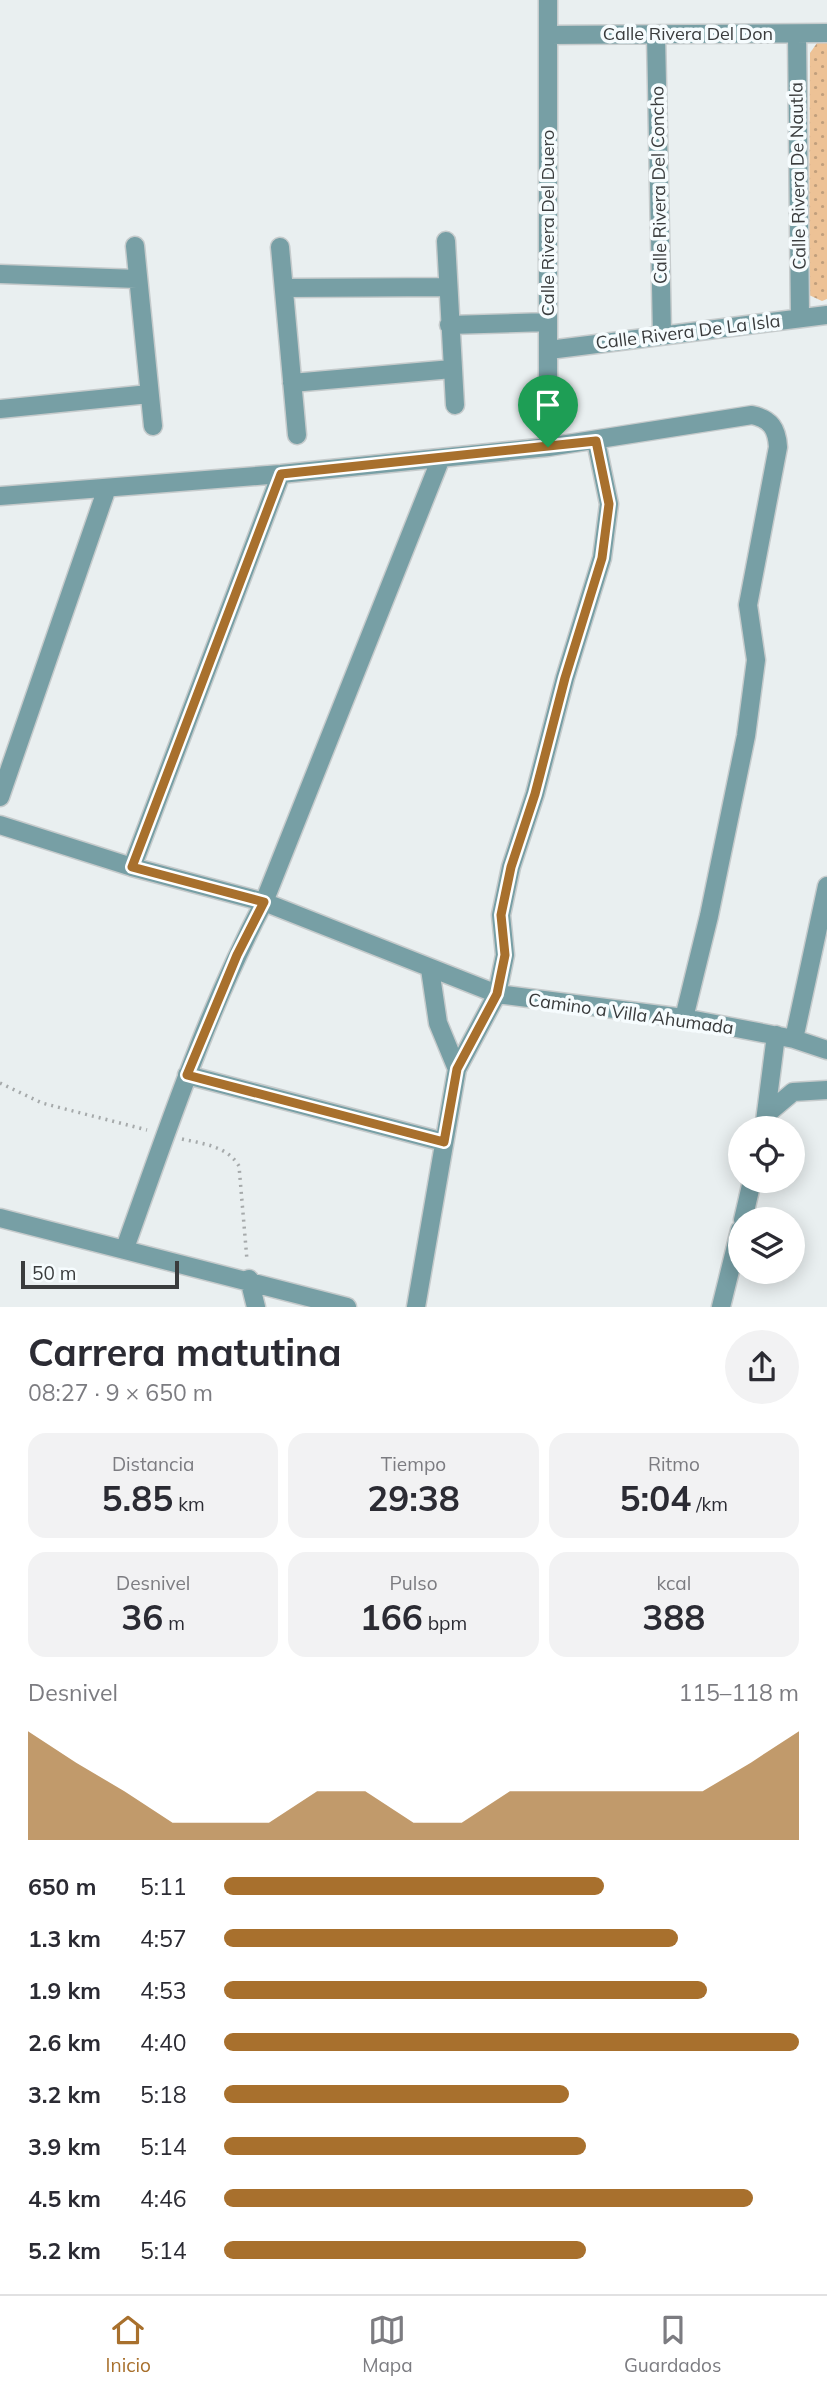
<!DOCTYPE html>
<html lang="es">
<head>
<meta charset="utf-8">
<style>
	body { margin:0; font-family:Mulish,sans-serif; background:#f2f2f3; color:#2b2b33; height:100vh; display:flex; flex-direction:column; font-size:26px; white-space:nowrap }
	* { box-sizing:border-box; margin:0 }
	p { font-size:23px; color:#7c7c81 }
	.icon { flex:none; width:38px; height:38px; fill:none; stroke:currentColor; stroke-width:2; stroke-linecap:round; stroke-linejoin:round }
	.map { position:relative; height:1307px; overflow:hidden }
	.side { display:flex; flex-direction:column; background:#fff; flex:1 }
	.side>* { flex:none }
	.tools { position:absolute; left:728px; top:1116px; display:grid; gap:14px }
	.tools a { display:grid; place-items:center; width:77px; height:77px; border-radius:50%; background:#fff; box-shadow:0 4px 18px #0003; font-size:35px }
	.scale { position:absolute; left:21px; bottom:18px; width:158px; box-sizing:border-box; padding-left:7px; border:4px solid #3a3c3d; border-top:0; font-size:19px; line-height:24px; white-space:nowrap; color:#3a3c3d; -webkit-text-stroke:5px #f6fcfe; paint-order:stroke }
	.pin { position:absolute; display:grid; place-items:center; width:60px; height:60px; color:#fff; margin:-72px -30px; border-radius:50% 50% 50% 0; rotate:-45deg; box-shadow:0 0 7px #0007 }
	.pin .icon { rotate:45deg }
	.round { display:grid; place-items:center; flex:none; width:74px; height:74px; border-radius:37px; background:#f2f2f3 }
	.summary { display:flex; align-items:center; justify-content:space-between; height:119px; padding:0 28px }
	h1 { font-size:38px; font-weight:700; line-height:52px }
	.figures { display:grid; grid-template-columns:repeat(3,1fr); gap:10px; height:119px; padding:7px 28px }
	.figures div { display:grid; align-content:center; border-radius:18px; background:#f2f2f3; text-align:center }
	.figures b { font-size:35px; font-weight:700 }
	.figures small { font-size:19px; font-weight:400 }
	.figures p { font-size:19px }
	.chart { height:196px; padding:14px 28px }
	.chart p { display:flex; justify-content:space-between }
	.chart svg { width:100%; height:126px; margin-top:7px; fill:#a8702d; opacity:.7 }
	ul { padding:0 28px; list-style:none; font-size:23px }
	li { display:grid; grid-template-columns:112px 84px 1fr; align-items:center; height:52px }
	li i { height:18px; border-radius:9px; background:#a8702d }
	.tabs { display:flex; justify-content:space-around; align-items:center; height:98px; border-top:2px solid #e1e1e2; background:#fff; font-size:19px; color:#7c7c81 }
	.tabs a { display:grid; justify-items:center; gap:4px }
	.tabs .selected { color:#a8702d }
	.map>svg:first-child { display:block }
	.green { fill:url(#green-dots) }
	.lines { fill:none; stroke-linecap:round; stroke-linejoin:round }
	.minor-casing { stroke:#c6cbcc; stroke-width:21 }
	.path { stroke:#a6aaab; stroke-width:3.5; stroke-dasharray:2 5; stroke-linecap:butt }
	.minor { stroke:#779fa5; stroke-width:18 }
	.route-casing { stroke:#fff; stroke-width:14 }
	.route { stroke:#a8702d; stroke-width:9 }
	.labels { text-anchor:middle; stroke-width:7; stroke-linejoin:round; paint-order:stroke }
	.street-label { font-size:18px; fill:#3a3c3d; stroke:#f6fcfe }
</style>
</head>
<body>
<div class="map">
<svg width="827" height="1307" viewBox="0 0 827 1307">
	<defs>
		<pattern id="green-dots" width="8" height="8" patternUnits="userSpaceOnUse" patternTransform="scale(1.75)"><rect width="8" height="8" fill="#edc296"/><path d="M2 2h.1M6 6h.1" fill="none" stroke="#c19f7c" stroke-width="1.8" stroke-linecap="round"/></pattern>
	</defs>
	<rect width="100%" height="100%" fill="#e9eff0"/>
	<path class="green" d="M817 43H827V299L822 301 809 295 810 53Z"/>
	<g class="lines">
		<defs>
			<path id="minor" d="M797 34 800 318
				M549 35 827 33
				M656 35 662 335
				M446 241 455 405
				M135 246 153 426
				M280 247 297 435
				M0 274 137 279
				M284 288 447 287
				M449 325 548 322
				M549 350 827 315
				M292 383 452 369
				M0 409 149 394
				M548 447V0
				M0 496 281 474 548 447 752 415C771 419 777 429 778 447L748 605 756 660 746 736 709 916 684 1018
				M0 797 107 488
				M0 825 132 867 264 902 497 994 684 1018 794 1039 827 1050
				M132 867 281 474
				M430 969 438 1023 457 1069
				M794 1039 827 886
				M187 1075 444 1142
				M768 1113 793 1092 827 1090
				M764 1129 776 1035
				M0 1218 347 1307
				M743 1220 752 1181
				M125 1248C167 1131 206 1013 264 902L441 458
				M249 1279 256 1307
				M416 1307 457 1069 497 994 505 955 501 915 511 867 535 794 565 678 602 558 609 504 596 441
				M721 1307 740 1230"/>
		</defs>
		<use href="#minor" class="minor-casing"/>
		<path class="path" d="M0 1083 42 1103 147 1130
			M182 1139C204 1144 227 1146 239 1166L247 1260"/>
		<use href="#minor" class="minor"/>
	</g>
	<g class="lines">
		<defs>
			<path id="route" d="M596 441 609 504 602 558 565 678 535 794 511 867 501 915 505 955 497 994 457 1069 444 1142 187 1075 237 955 264 902 132 867 281 474Z"/>
		</defs>
		<use href="#route" class="route-casing"/>
		<use href="#route" class="route"/>
	</g>
	<g class="labels">
		<g class="street-label">
			<text x="688" y="40">Calle Rivera Del Don</text>
			<text transform="translate(798 176) rotate(-91)" y="6">Calle Rivera De Nautla</text>
			<text transform="translate(659 185) rotate(-91)" y="6">Calle Rivera Del Concho</text>
			<text transform="translate(548 223) rotate(-90)" y="6">Calle Rivera Del Duero</text>
			<text transform="translate(688 332) rotate(-7)" y="6">Calle Rivera De La Isla</text>
			<text transform="translate(631 1014) rotate(8)" y="6">Camino a Villa Ahumada</text>
		</g>
	</g>
</svg>
<div class="tools">
<a><svg class="icon" aria-label="locate" viewBox="0 0 24 24"><circle cx="12" cy="12" r="6"/><path d="M12 2v4M12 18v4M2 12h4M18 12h4"/></svg></a>
<a><svg class="icon" aria-label="layers" viewBox="0 0 24 24"><path d="M12 4l9 5-9 5-9-5zM3 14l9 5 9-5"/></svg></a>
</div>
<div class="scale">50 m</div>
<div class="pin" style="left:548px;top:447px;background:#1e9e55"><svg class="icon" aria-label="arrive" viewBox="0 0 24 24"><path d="M6 21V4h12l-3 4 3 4H6"/></svg></div>
</div>
<section class="side">
<div class="summary"><div><h1>Carrera matutina</h1><p>08:27 · 9 × 650 m</p></div><a class="round"><svg class="icon" aria-label="share" viewBox="0 0 24 24"><path d="M12 15V3M7 8l5-5 5 5M5 13v7h14v-7"/></svg></a></div>
<div class="figures">
<div><p>Distancia</p><b>5.85<small> km</small></b></div>
<div><p>Tiempo</p><b>29:38</b></div>
<div><p>Ritmo</p><b>5:04<small> /km</small></b></div>
</div>
<div class="figures">
<div><p>Desnivel</p><b>36<small> m</small></b></div>
<div><p>Pulso</p><b>166<small> bpm</small></b></div>
<div><p>kcal</p><b>388</b></div>
</div>
<div class="chart"><p><span>Desnivel</span>115–118 m</p>
<svg viewBox="0 0 160 44" preserveAspectRatio="none"><path d="M0 44V6L10 17L20 27L30 38L40 38L50 38L60 27L70 27L80 38L90 38L100 27L110 27L120 27L130 27L140 27L150 17L160 6V44z"/></svg>
</div>
<ul>
<li><b>650 m</b>5:11<i style="width:66%"></i></li>
<li><b>1.3 km</b>4:57<i style="width:79%"></i></li>
<li><b>1.9 km</b>4:53<i style="width:84%"></i></li>
<li><b>2.6 km</b>4:40<i style="width:100%"></i></li>
<li><b>3.2 km</b>5:18<i style="width:60%"></i></li>
<li><b>3.9 km</b>5:14<i style="width:63%"></i></li>
<li><b>4.5 km</b>4:46<i style="width:92%"></i></li>
<li><b>5.2 km</b>5:14<i style="width:63%"></i></li>
</ul>
</section>
<nav class="tabs">
<a class="selected"><svg class="icon" aria-label="home" viewBox="0 0 24 24"><path d="M3 11l9-7 9 7M6 9v11h12V9"/></svg>Inicio</a>
<a><svg class="icon" aria-label="map" viewBox="0 0 24 24"><path d="M3 6l6-2 6 2 6-2v14l-6 2-6-2-6 2zM9 4v14M15 6v14"/></svg>Mapa</a>
<a><svg class="icon" aria-label="saved" viewBox="0 0 24 24"><path d="M7 4h10v16l-5-4-5 4z"/></svg>Guardados</a>
</nav>
</body>
</html>
